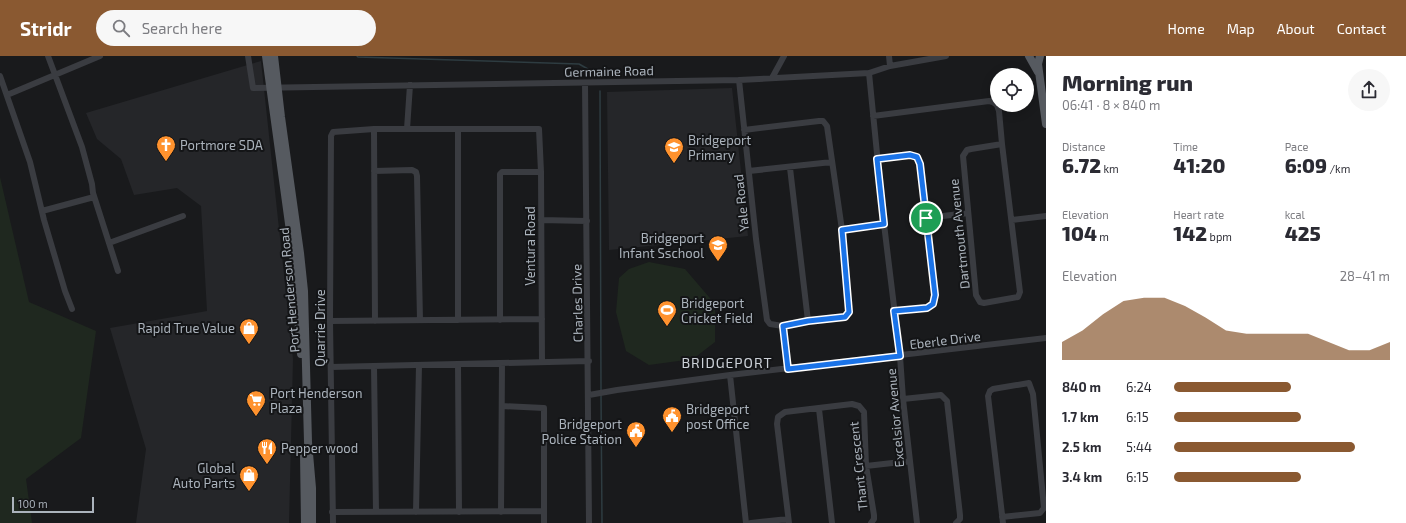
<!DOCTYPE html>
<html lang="en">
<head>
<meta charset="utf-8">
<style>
	body { margin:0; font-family:"Exo 2",sans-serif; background:#f7f7f7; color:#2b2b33; height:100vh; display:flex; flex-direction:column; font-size:15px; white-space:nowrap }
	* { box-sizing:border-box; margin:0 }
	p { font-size:13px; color:#7c7c81 }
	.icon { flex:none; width:22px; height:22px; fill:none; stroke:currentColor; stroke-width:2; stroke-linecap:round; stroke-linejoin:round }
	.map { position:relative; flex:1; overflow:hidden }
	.side { display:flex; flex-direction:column; background:#fff; width:360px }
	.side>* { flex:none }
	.tools { position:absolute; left:990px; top:12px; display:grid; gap:8px }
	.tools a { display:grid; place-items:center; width:44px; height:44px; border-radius:50%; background:#fff; box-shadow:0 2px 10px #0003; font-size:20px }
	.scale { position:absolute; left:12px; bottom:10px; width:82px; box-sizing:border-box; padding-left:4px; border:2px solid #abb3bc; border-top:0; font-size:11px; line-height:14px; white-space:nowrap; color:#abb3bc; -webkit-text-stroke:3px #141517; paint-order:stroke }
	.pin { position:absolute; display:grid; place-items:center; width:34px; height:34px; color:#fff; margin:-17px; border:2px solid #fff; border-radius:50%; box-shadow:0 1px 4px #0007 }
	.round { display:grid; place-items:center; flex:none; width:42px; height:42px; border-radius:21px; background:#f7f7f7 }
	.headline { display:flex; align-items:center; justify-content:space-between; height:68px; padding:0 16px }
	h1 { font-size:22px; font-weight:800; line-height:30px }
	.figures { display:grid; grid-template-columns:repeat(3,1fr); gap:6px; height:68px; padding:4px 16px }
	.figures div { display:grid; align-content:center }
	.figures b { font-size:20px; font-weight:800 }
	.figures small { font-size:11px; font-weight:400 }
	.figures p { font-size:11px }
	.chart { height:112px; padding:8px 16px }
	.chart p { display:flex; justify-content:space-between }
	.chart svg { width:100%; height:72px; margin-top:4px; fill:#8a5931; opacity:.7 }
	ul { padding:0 16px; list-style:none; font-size:13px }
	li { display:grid; grid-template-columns:64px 48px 1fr; align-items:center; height:30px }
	li i { height:10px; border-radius:5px; background:#8a5931 }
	header { display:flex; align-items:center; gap:24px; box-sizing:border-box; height:56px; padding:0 20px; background:#8a5931; color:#fff }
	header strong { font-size:19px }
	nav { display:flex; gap:22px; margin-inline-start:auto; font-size:14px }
	.search { width:280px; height:36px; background:#f7f7f7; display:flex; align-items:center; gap:10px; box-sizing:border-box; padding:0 14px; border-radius:22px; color:#7c7c81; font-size:15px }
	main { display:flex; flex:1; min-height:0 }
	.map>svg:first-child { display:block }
	.built { fill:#252629 }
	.green { fill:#1f281f }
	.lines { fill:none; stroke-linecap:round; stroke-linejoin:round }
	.stream { stroke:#2e3c41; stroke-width:1.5 }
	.minor { stroke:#3a3c41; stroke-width:6 }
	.major { stroke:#565a60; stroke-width:8 }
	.route-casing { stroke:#fff; stroke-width:8 }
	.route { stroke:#1a73e8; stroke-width:5 }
	.labels { text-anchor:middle; stroke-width:4; stroke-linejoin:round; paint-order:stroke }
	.street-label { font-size:13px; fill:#abb3bc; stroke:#141517 }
	.poi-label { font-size:13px; fill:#abb3bc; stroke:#141517; text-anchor:start }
	.neighbourhood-label { font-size:14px; letter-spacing:1px; fill:#ccd1d8; stroke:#141517 }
</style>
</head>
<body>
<header>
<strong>Stridr</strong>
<div class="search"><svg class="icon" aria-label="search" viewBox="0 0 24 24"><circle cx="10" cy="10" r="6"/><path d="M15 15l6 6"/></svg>Search here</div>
<nav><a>Home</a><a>Map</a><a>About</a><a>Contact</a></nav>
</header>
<main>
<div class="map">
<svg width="1046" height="467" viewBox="0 0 1046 467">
	<rect width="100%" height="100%" fill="#191a1c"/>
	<path class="built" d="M261 5 293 303 289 467H136L146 393 110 272 207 255 201 150 177 132 134 139 121 103 97 83 86 57Z
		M732 32 748 180 609 194 607 36Z"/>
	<path class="green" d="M0 121 29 246 96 275 81 382 26 423 32 467H0Z
		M649 206 685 213 715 248V286L693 303 649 309 626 295 616 256 619 222 629 213Z"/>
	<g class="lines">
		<path class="stream" d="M357 0 358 1 579 8 595 17
			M600 35 601 335
			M601 339 602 467"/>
		<path class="minor" d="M48 0 82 91 92 128 93 137 118 215
			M248 0 253 32 739 24 869 17 890 10 946 0
			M889 0 890 10
			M869 17 884 168 900 300 903 343 917 467
			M0 20 30 106 44 164 65 235 72 253
			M772 22 784 0
			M739 24 756 183 767 264 770 268 783 270 808 265 845 261 849 256 842 174 827 70 823 65H819L744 74
			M585 27 589 467
			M7 39 100 0
			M997 49 999 55 1002 88 1020 236 1018 241 984 247 980 246 976 239 963 100 967 94 971 93 1002 88
			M873 60 989 45 993 46 997 49
			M374 73 375 265
			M407 73 410 29
			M877 103 909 99 917 101 919 104 935 239 933 248 927 252 894 255
			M790 112 808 265
			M374 115 412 114 416 116 417 120 420 264
			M749 115 832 106
			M42 155 94 141
			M926 162 968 157
			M541 164 587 165
			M1012 164 1046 160
			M842 174 884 168
			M109 187 183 160
			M458 264V73
			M500 264V118L502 116H541
			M330 265 542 263
			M783 270 788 313
			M458 308 459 456
			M374 310 376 456
			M331 311 589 305
			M730 319 746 467
			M589 339 617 334 730 319 1046 282
			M903 343 941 339 947 345 960 459V463L956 467
			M502 350 544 352V467
			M819 353 832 467
			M866 410 910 405
			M332 456 544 455
			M416 456 419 309
			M501 456 502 307
			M1002 461 1040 457 1044 452 1033 338 1029 327 993 333 990 335 988 340 1003 467
			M333 467 330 265 331 80 333 76 374 73H539L541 116 542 306
			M751 467 788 463
			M789 467 777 368 778 361 785 356 852 348 859 350 864 356 866 410 874 459V463L871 467"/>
		<path class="major" d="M266 0 293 197 301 298
			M274 0 281 61 300 197 304 235 308 386 312 432V467
			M1029 0 1038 16
			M1040 0 1038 8 1046 68
			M304 398 305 467"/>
	</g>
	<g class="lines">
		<defs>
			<path id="route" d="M910 99 917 101 920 108 935 239 933 248 927 252 894 255 900 300 788 313 783 270 808 265 845 261 849 256 842 174 884 168 877 103Z"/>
		</defs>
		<use href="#route" class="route-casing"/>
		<use href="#route" class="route"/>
	</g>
	<defs>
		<symbol id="church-pin" viewBox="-11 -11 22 30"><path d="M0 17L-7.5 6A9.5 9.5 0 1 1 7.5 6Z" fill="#ff922e" stroke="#141517"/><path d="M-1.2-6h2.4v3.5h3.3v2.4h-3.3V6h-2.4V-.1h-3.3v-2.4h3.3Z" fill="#fff"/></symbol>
		<symbol id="school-pin" viewBox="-11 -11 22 30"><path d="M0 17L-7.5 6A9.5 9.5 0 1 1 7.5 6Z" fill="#ff922e" stroke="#141517"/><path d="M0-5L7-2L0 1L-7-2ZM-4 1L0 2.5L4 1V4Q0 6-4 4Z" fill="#fff"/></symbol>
		<symbol id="stadium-pin" viewBox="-11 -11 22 30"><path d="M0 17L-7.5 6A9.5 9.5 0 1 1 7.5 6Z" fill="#ff922e" stroke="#141517"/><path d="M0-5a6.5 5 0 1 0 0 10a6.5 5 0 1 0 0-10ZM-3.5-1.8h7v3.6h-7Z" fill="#fff"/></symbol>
		<symbol id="shop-pin" viewBox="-11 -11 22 30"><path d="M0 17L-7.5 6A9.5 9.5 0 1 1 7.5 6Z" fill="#ff922e" stroke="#141517"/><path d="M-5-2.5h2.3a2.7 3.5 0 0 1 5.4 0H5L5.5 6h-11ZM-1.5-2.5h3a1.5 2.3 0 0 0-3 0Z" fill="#fff"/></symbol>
		<symbol id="supermarket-pin" viewBox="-11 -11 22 30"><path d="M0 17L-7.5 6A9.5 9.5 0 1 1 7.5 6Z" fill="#ff922e" stroke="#141517"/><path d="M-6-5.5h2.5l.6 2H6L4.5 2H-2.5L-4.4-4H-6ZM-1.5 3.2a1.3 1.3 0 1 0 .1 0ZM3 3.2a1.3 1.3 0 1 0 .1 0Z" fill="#fff"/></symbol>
		<symbol id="civic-pin" viewBox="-11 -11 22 30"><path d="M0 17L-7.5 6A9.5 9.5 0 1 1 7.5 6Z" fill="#ff922e" stroke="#141517"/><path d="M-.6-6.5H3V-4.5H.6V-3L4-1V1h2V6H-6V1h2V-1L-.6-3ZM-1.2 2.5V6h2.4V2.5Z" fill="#fff"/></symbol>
		<symbol id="restaurant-pin" viewBox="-11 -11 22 30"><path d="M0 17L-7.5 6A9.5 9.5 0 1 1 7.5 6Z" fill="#ff922e" stroke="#141517"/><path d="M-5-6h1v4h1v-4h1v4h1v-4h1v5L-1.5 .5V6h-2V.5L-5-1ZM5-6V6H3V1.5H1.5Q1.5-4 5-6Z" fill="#fff"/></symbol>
	</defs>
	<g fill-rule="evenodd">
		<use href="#church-pin" x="155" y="78" width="22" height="30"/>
		<use href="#school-pin" x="663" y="80" width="22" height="30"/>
		<use href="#school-pin" x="707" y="178" width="22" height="30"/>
		<use href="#stadium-pin" x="656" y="243" width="22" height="30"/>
		<use href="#shop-pin" x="238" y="261" width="22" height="30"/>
		<use href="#supermarket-pin" x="245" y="333" width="22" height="30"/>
		<use href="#civic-pin" x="661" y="349" width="22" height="30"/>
		<use href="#civic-pin" x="625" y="364" width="22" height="30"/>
		<use href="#restaurant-pin" x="256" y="381" width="22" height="30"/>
		<use href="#shop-pin" x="238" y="408" width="22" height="30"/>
	</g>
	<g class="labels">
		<g class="street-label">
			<text transform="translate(609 15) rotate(-1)" y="5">Germaine Road</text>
			<text transform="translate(741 147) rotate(-96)" y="5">Yale Road</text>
			<text transform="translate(959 178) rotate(-96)" y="5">Dartmouth Avenue</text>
			<text transform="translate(530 190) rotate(-90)" y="5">Ventura Road</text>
			<text transform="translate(289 234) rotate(-95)" y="5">Port Henderson Road</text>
			<text transform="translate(577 247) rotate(-91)" y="5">Charles Drive</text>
			<text transform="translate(320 272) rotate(-90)" y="5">Quarrie Drive</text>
			<text transform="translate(945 284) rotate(-7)" y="5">Eberle Drive</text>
			<text transform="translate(895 362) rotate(-95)" y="5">Excelsior Avenue</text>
			<text transform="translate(858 410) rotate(-96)" y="5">Thant Crescent</text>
		</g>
		<g class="poi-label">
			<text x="688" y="89">Bridgeport<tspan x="688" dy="15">Primary</tspan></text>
			<text x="180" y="94">Portmore SDA</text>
			<text x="704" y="187" text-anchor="end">Bridgeport<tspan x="704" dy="15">Infant Sschool</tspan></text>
			<text x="681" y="252">Bridgeport<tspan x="681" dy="15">Cricket Field</tspan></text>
			<text x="235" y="277" text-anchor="end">Rapid True Value</text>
			<text x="270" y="342">Port Henderson<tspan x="270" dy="15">Plaza</tspan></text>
			<text x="686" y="358">Bridgeport<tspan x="686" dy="15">post Office</tspan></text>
			<text x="622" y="373" text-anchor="end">Bridgeport<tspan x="622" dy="15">Police Station</tspan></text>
			<text x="281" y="397">Pepper wood</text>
			<text x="235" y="417" text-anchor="end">Global<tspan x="235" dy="15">Auto Parts</tspan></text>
		</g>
		<g class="neighbourhood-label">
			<text x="727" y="312">BRIDGEPORT</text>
		</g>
	</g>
</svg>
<div class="tools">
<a><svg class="icon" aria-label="locate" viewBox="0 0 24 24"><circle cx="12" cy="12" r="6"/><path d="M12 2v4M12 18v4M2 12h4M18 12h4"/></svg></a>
</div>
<div class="scale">100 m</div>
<div class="pin" style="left:926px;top:162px;background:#1e9e55"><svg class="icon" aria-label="arrive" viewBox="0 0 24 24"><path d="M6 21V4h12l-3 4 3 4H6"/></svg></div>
</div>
<section class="side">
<div class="headline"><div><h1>Morning run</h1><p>06:41 · 8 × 840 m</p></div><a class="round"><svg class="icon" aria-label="share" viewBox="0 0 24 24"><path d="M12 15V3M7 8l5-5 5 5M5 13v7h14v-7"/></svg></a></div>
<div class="figures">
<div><p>Distance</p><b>6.72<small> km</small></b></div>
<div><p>Time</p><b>41:20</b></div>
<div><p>Pace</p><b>6:09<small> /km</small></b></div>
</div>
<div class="figures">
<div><p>Elevation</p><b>104<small> m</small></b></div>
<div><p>Heart rate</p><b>142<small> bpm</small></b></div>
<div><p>kcal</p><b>425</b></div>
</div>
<div class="chart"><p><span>Elevation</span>28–41 m</p>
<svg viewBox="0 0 160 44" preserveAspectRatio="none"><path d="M0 44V33L10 26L20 16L30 8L40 6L50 6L60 11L70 18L80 26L90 28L100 28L110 28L120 28L130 33L140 38L150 38L160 33V44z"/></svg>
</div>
<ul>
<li><b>840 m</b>6:24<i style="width:54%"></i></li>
<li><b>1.7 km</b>6:15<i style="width:59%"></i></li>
<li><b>2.5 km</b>5:44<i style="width:84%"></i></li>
<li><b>3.4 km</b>6:15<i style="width:59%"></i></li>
</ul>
</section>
</main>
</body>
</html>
